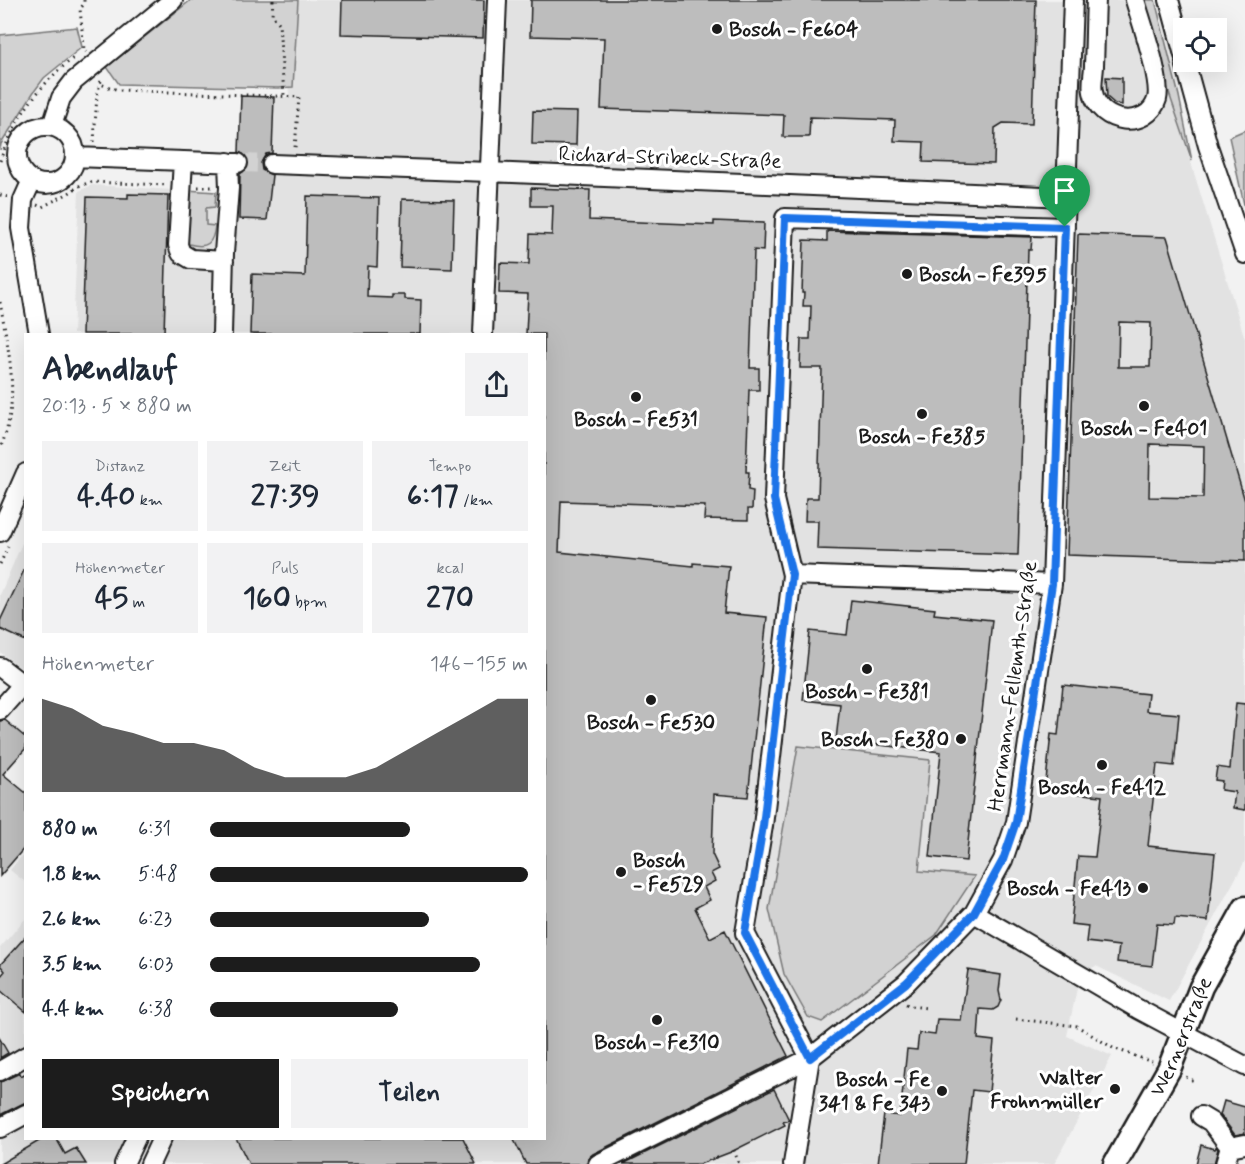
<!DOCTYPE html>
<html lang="de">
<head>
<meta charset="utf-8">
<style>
	body { margin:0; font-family:Mynerve,sans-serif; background:#f2f2f3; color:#1f2937; height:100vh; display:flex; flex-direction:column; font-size:22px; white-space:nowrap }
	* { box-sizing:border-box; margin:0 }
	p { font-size:20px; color:#747a83 }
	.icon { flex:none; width:33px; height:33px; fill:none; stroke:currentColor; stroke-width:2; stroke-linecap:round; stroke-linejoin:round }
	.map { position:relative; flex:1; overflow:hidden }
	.drawer { position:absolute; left:24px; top:333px; width:522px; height:807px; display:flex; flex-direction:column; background:#fff; border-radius:0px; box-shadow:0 6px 24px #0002 }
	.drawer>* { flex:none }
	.buttons { position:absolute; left:1173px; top:18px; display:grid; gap:12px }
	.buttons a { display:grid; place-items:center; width:54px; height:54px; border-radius:0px; background:#fff; box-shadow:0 6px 24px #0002; font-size:30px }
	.pin { position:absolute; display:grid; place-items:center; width:51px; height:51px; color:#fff; margin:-62px -26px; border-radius:50% 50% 50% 0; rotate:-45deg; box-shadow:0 0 6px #0007 }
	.pin .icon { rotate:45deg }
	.round { display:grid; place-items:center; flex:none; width:63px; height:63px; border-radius:0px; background:#f2f2f3 }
	.summary { display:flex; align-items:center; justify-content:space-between; height:102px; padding:0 18px }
	h1 { font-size:33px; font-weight:700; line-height:45px }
	.figures { display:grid; grid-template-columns:repeat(3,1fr); gap:9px; height:102px; padding:6px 18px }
	.figures div { display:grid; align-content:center; border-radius:0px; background:#f2f2f3; text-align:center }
	.figures b { font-size:30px; font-weight:700 }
	.figures small { font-size:16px; font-weight:400 }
	.figures p { font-size:16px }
	.chart { height:168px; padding:12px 18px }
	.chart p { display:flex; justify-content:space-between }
	.chart svg { width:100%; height:108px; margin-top:6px; fill:#1c1c1c; opacity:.7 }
	.cta { display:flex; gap:12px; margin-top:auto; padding:12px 18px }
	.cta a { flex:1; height:69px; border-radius:0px; background:#1c1c1c; color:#fff; font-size:24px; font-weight:700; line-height:69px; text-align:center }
	.cta a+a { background:#f2f2f3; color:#1f2937 }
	ul { padding:0 18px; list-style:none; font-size:20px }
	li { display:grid; grid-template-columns:96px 72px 1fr; align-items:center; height:45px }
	li i { height:15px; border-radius:8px; background:#1c1c1c }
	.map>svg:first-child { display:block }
	.built { fill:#e2e2e2 }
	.green { fill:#d2d2d2; stroke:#777; stroke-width:1.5 }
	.building { fill:#bdbdbd; stroke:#1c1c1c; stroke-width:1.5; fill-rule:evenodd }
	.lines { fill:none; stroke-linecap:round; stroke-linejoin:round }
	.minor-tunnel { stroke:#d2d2d2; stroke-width:18; stroke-dasharray:18 9; stroke-linecap:butt }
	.minor-casing { stroke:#1c1c1c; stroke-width:22 }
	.major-casing { stroke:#1c1c1c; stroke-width:27 }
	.path { stroke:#1c1c1c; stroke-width:3; stroke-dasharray:1.5 4.5; stroke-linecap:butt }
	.minor { stroke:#fff; stroke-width:18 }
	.major { stroke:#fff; stroke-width:22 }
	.route-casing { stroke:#fff; stroke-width:12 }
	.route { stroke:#1a73e8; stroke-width:8 }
	.poi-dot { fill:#1c1c1c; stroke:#fff; stroke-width:2 }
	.labels { text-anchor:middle; stroke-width:6; stroke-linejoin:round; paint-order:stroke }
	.poi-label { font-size:21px; font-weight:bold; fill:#1c1c1c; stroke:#fff }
	.street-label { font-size:21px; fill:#1c1c1c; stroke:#fff }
</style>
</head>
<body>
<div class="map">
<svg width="1245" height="1164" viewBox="0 0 1245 1164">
	<rect width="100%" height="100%" fill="#f2f2f2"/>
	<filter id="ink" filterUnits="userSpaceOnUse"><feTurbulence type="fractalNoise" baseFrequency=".0167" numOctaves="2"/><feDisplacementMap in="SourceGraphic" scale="12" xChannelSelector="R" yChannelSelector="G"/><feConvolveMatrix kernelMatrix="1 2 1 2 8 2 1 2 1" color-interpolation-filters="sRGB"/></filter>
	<g filter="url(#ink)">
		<path class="built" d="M282 0H1141L1245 339V861L1169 1001 1096 966 1080 974 1067 1036 1112 1056 1054 1164H137L150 1139 544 1138V334H73L79 191 92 185 238 194 241 96 287 97 289 95Z
			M25 536V671L0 652V595Z
			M25 852V882L10 870Z
			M25 919 26 1138 123 1139 113 1164H0V948Z"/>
		<path class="green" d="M191 0H298L293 87 278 88 119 84 107 67Z
			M1142 0H1155L1179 96 1192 161 1170 96Z
			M77 27 82 47 44 78 33 93 1 144 0 150V35Z
			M1245 130V209L1229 137Z
			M186 190 216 192 215 207 206 208V225L215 226C213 243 208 249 189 244L184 235Z
			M798 746 930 760 919 871 975 876 936 935 822 1022 808 1017 784 974 769 909Z"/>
		<path class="building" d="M342 0H484L483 38 341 34Z
			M531 0H1036L1032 124 1003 123 995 128 994 164 923 162 924 142 894 141 895 120 810 117 809 137H783L784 115 601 109 604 38 530 36Z
			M1106 77 1122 78V105L1115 104 1107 97Z
			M241 96 274 97 272 153 266 154 261 163 262 170 272 175 267 220 239 219 240 174 247 169 249 163 248 157 239 152Z
			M533 111 577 112 576 145 532 144Z
			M531 188 590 190 589 220 714 225V221L764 223 763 251 754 250 750 368H759V390H749L746 472H749L748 490 753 491 752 509H748V520L704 519 705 506 561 501 559 552 693 566V563L729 566 724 613 767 617 748 797 714 794 712 854 719 869 711 873 715 881 704 887 710 900 695 908 710 938 725 930 788 1056 593 1154 588 1158 587 1164H526L513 1138H544V334H526L528 294 499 293 500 263 529 264 530 234 552 235 553 206H531Z
			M128 194 168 195 164 334H82L87 197 128 198Z
			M307 196 379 198 377 267 368 266 367 297 392 298V295H405V299L421 300 420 334H250L252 274 305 276Z
			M402 199 454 200 452 269 400 267Z
			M827 231 1032 237 1031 250H1028L1018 555 817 549 818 521H805L806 498H818L822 368H800L801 339H810L811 306H803L804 293H802L804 240 827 241Z
			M1078 234 1167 237 1245 501V561L1067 555ZM1119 322 1151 323 1150 367H1118ZM1150 444 1204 446 1203 498 1149 497Z
			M26 566V641L0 629V621Z
			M851 600 935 609 934 614 992 620 966 861 930 857 941 752 836 740 840 704 803 700 810 631 847 635Z
			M1063 685 1148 694 1146 711 1179 714 1174 766 1157 764 1148 846 1215 853 1208 921 1175 918 1174 925 1157 924 1152 966 1117 962 1119 946 1086 942 1088 926 1071 924 1078 856 1095 857 1102 796 1045 790 1051 734 1058 735Z
			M1236 703 1245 704V810L1233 808 1235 792 1221 790 1222 781 1215 780 1217 767 1230 769Z
			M5 720 26 738V748L3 774 26 793V846L0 876V721Z
			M26 936V1012L0 990V977L5 971 0 965Z
			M968 970 1001 975 999 991 1001 1000 998 1007 993 1010 980 1009 978 1039 994 1041 989 1092 972 1090 964 1164H878L884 1114 900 1116 907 1049 917 1050 919 1033 935 1035 937 1019 961 1020Z
			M0 1039 8 1053 0 1058Z
			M20 1073 21 1076 26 1073V1102L0 1115V1082Z
			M774 1089 789 1120 783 1122 785 1125 731 1152 700 1164H623Z
			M1224 1101 1245 1107V1133L1235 1135 1220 1115Z
			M44 1138H56L65 1154 76 1148 86 1164H0Z
			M236 1138H463L476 1164H249Z
			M1201 1145 1215 1149 1216 1147 1218 1149 1214 1164H1196Z"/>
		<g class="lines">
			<path class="minor-tunnel" d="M239 163 272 164"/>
			<defs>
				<path id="minor" d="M1096 0C1095 22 1095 43 1094 65 1094 73 1091 84 1093 92 1099 125 1148 130 1157 99 1162 80 1141 21 1135 0
					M1169 0 1184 55
					M1185 62 1208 146 1245 254
					M52 126 61 98 74 81 173 0
					M17 155a29 29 0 1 1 58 0a29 29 0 1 1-58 0Z
					M75 157 238 163
					M183 161 178 245 181 253 191 259 224 261
					M272 164 489 172 1066 197
					M32 180 23 200 21 228 39 334
					M222 334 224 253 229 188 228 162
					M483 334 497 0
					M0 532 26 473
					M792 575 774 499 785 218 1065 227
					M999 582 1052 584
					M0 667 26 687
					M0 710 23 684
					M974 913 1138 1009 1245 1066
					M0 1071 26 1056
					M1201 1116 1211 1122 1230 1147
					M0 1128 26 1114
					M124 1164 136 1138
					M150 1164 162 1138
					M598 1164 810 1058 906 983 974 913 1003 860 1016 822 1052 584 1073 0
					M793 1164 810 1058 745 933 763 826 792 575 989 582
					M1225 1164 1230 1147 1245 1144"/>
				<g id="major">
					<path id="s1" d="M1115 1164 1169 1069 1201 987 1245 908"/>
				</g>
			</defs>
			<use href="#minor" class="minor-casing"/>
			<use href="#major" class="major-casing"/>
			<path class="path" d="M84 0V4L80 9 84 50 86 52
				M273 0 272 15 279 23 284 95
				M101 81 100 84 118 90 299 97 295 148
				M94 142 97 94 100 84
				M0 161C15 118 39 84 76 56
				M198 187H212
				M0 195 8 197
				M37 205 42 207 69 193 79 186 92 182 167 185
				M0 302C9 354 21 400 0 449
				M0 564 8 547
				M906 1004 910 1006 927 1008
				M1016 1019 1077 1026 1113 1048 1152 1062
				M1186 1077 1196 1082
				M734 1150 739 1164"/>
			<use href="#minor" class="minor"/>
			<use href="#major" class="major"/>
		</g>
	</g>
	<g class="lines" filter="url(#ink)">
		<defs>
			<path id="route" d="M785 218 1065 227 1052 584 1016 822 1003 860 974 913 906 983 810 1058 745 933 763 826 792 575 774 499Z"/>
		</defs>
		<use href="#route" class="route-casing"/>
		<use href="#route" class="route"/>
	</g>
	<g class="poi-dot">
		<circle cx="717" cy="29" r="6"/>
		<circle cx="907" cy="274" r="6"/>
		<circle cx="636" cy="397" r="6"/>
		<circle cx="1144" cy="406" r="6"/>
		<circle cx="922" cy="414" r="6"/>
		<circle cx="867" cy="669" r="6"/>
		<circle cx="651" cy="700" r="6"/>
		<circle cx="961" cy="739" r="6"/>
		<circle cx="1102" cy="765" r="6"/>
		<circle cx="621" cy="872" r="6"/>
		<circle cx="1143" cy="888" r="6"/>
		<circle cx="657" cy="1020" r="6"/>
		<circle cx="1115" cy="1089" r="6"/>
		<circle cx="942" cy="1091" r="6"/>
	</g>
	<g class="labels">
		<g class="poi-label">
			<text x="729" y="36" text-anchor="start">Bosch - Fe604</text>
			<text x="919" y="281" text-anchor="start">Bosch - Fe395</text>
			<text x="636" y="426">Bosch - Fe531</text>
			<text x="1144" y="435">Bosch - Fe401</text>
			<text x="922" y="443">Bosch - Fe385</text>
			<text x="867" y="698">Bosch - Fe381</text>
			<text x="651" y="729">Bosch - Fe530</text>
			<text x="949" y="746" text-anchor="end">Bosch - Fe380</text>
			<text x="1102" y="794">Bosch - Fe412</text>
			<text x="633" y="867" text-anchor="start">Bosch<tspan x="633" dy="24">- Fe529</tspan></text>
			<text x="1131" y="895" text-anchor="end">Bosch - Fe413</text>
			<text x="657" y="1049">Bosch - Fe310</text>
			<text x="1103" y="1084" text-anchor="end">Walter<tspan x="1103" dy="24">Frohnmüller</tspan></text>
			<text x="930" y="1086" text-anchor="end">Bosch - Fe<tspan x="930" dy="24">341 &amp; Fe 343</tspan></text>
		</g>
		<g class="street-label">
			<text transform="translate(670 157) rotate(2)" y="7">Richard-Stribeck-Straße</text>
			<text transform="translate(1012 686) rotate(-82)" y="7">Herrmann-Fellemth-Straße</text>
			<text dy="7" stroke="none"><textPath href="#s1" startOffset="144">Wernerstraße</textPath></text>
		</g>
	</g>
</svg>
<div class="buttons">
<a><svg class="icon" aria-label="locate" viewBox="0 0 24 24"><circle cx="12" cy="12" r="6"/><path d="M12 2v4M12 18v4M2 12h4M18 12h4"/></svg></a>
</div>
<div class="pin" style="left:1065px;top:227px;background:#1e9e55"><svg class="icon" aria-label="arrive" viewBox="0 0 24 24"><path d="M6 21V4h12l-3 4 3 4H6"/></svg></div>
<section class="drawer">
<div class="summary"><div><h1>Abendlauf</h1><p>20:13 · 5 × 880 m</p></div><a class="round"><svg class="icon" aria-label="share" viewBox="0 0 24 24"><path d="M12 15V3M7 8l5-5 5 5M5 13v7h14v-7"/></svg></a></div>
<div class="figures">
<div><p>Distanz</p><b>4.40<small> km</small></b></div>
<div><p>Zeit</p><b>27:39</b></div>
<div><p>Tempo</p><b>6:17<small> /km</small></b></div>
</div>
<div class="figures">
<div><p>Höhenmeter</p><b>45<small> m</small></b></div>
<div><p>Puls</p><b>160<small> bpm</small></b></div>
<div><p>kcal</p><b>270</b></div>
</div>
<div class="chart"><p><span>Höhenmeter</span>146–155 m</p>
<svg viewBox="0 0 160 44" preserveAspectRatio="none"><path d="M0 44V6L10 10L20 17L30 20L40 24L50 24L60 27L70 34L80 38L90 38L100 38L110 34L120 27L130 20L140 13L150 6L160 6V44z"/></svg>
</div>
<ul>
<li><b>880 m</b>6:31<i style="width:63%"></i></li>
<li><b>1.8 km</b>5:48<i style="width:100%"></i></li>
<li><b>2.6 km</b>6:23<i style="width:69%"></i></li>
<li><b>3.5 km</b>6:03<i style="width:85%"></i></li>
<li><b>4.4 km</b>6:38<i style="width:59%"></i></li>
</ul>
<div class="cta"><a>Speichern</a><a>Teilen</a></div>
</section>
</div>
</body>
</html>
